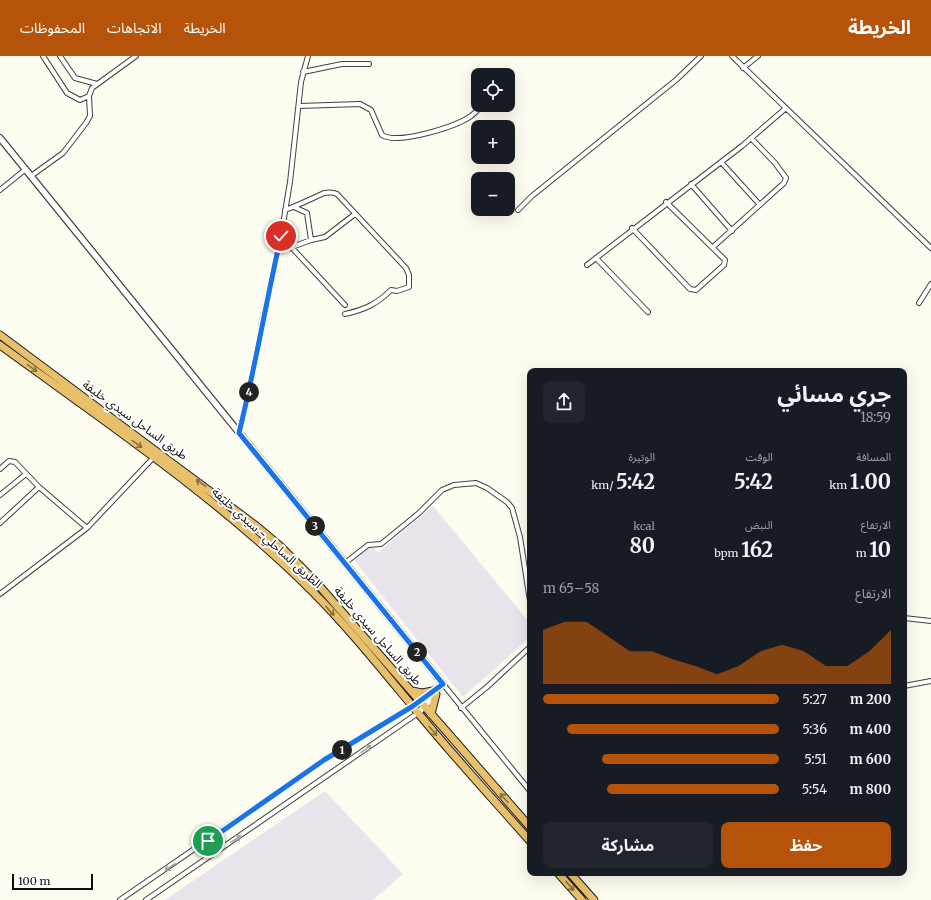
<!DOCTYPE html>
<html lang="ar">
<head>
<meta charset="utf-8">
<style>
	body { margin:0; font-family:Merriweather,"Noto Sans Arabic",serif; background:#20242c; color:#f1f3f6; direction:rtl; height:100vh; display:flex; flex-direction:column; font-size:15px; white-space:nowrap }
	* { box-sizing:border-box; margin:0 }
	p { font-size:13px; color:#9ea1a6 }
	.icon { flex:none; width:22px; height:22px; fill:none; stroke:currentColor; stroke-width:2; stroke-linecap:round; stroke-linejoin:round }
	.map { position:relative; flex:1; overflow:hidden; direction:ltr }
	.panel { position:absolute; left:527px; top:312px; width:380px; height:508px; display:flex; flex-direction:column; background:#171b24; border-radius:8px; box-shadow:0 4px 16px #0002; direction:rtl }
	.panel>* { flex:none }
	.fabs { position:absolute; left:471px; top:12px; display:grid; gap:8px }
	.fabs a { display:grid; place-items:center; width:44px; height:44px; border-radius:8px; background:#171b24; box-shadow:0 4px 16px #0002; font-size:20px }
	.scale { position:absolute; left:12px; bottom:10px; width:81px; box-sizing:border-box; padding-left:4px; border:2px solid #0e0e0e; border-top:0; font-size:11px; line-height:14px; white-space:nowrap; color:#0e0e0e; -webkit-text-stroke:3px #fff; paint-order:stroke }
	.pin { position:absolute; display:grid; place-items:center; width:34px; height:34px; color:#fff; margin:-17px; border:2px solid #fff; border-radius:50%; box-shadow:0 1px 4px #0007 }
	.km { position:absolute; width:20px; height:20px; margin:-10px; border-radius:50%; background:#222; color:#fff; font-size:11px; line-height:20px; text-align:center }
	.round { display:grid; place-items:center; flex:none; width:42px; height:42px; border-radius:8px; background:#20242c }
	.head { display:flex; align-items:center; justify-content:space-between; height:68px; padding:0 16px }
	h1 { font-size:22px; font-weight:700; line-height:30px }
	.figures { display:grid; grid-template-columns:repeat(3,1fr); gap:6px; height:68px; padding:4px 16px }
	.figures div { display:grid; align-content:center }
	.figures b { font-size:20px; font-weight:700 }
	.figures small { font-size:11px; font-weight:400 }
	.figures p { font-size:11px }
	.chart { height:112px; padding:8px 16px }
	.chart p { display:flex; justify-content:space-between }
	.chart svg { width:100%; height:72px; margin-top:4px; fill:#b45309; opacity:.7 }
	.action { display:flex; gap:8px; margin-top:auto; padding:8px 16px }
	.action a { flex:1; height:46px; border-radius:8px; background:#b45309; color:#fff; font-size:16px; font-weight:700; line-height:46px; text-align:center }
	.action a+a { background:#20242c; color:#f1f3f6 }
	ul { padding:0 16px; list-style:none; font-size:13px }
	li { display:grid; grid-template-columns:64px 48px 1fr; align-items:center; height:30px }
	li i { height:10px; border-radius:5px; background:#b45309 }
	header { display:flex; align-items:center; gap:24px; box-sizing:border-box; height:56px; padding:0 20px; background:#b45309; color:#fff }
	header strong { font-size:19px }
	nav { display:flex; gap:22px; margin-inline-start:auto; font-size:14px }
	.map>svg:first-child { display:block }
	.industrial { fill:#ebe3eb }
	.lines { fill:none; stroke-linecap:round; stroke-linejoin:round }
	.minor-casing { stroke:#414141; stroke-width:6 }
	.tertiary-casing { stroke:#414141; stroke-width:8 }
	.trunk-casing { stroke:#1f1f1f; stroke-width:9 }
	.minor { stroke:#fff; stroke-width:4 }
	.tertiary { stroke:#fff; stroke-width:5.5 }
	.trunk { stroke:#e8c06c; stroke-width:7 }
	.oneway { stroke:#867042 }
	.oneway2 { stroke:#9f9f9f }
	.route-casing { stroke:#fff; stroke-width:8 }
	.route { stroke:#1a73e8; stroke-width:5 }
	.labels { text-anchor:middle; stroke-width:4; stroke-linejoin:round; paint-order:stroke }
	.street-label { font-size:12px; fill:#0e0e0e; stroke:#fff }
</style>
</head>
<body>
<header>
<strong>الخريطة</strong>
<nav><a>الخريطة</a><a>الاتجاهات</a><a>المحفوظات</a></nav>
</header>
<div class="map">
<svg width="931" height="844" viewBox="0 0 931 844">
	<rect width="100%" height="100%" fill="#fdfcf0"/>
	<path class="industrial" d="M433 450 530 567V581L463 641 353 503 370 488 378 497Z
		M325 735 403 818 373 844H165Z"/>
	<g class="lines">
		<defs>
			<path id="minor" d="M43 0 67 37 80 44 89 40
				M60 0 75 22 97 28
				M732 0 931 192
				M743 12 758 0
				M303 16 342 8H369
				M299 50 360 48 371 54 382 79C398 89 455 71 471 60 475 57 479 53 482 49
				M721 106 760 149
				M31 120 63 97 86 67 90 60 89 40 92 32 136 0
				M691 128 732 175
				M0 134 26 113
				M285 154C299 149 311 143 324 137 329 136 333 136 337 138L406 212 409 219V231L397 235 391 234C377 248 364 254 345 258
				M518 154 532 140 676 24 701 0
				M632 172 690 233 696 234 724 209 725 204 666 146
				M281 180 345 249
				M311 184 325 181 355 158
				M292 191 311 184 307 157 294 151
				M713 191 784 127 786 122 775 107 751 82
				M596 202 648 256
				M587 209 742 90 786 52
				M919 247 931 228
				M239 377 253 318 262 266 282 174 290 126 301 26 308 0
				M0 413 9 405 15 406 39 431 87 472
				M0 439 26 418
				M0 467 39 431
				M345 507 368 489 381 488 419 457 442 434 454 429 476 427 487 432 507 446 512 452 520 481 530 545
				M0 538 87 472 154 401
				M904 562 931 565
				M443 628 530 735
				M904 630 931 625
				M461 652 487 631 530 591
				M120 844 324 704 413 650
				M146 844 418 657"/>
			<path id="tertiary" d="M0 82 443 628 413 650
				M418 657 435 639"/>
			<path id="trunk" d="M0 279 255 469 281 491 315 525 530 771
				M0 289C107 367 217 441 311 534 349 572 384 616 419 658 455 702 493 743 530 785
				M412 635 422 637 433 635
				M431 658 436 638
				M558 817 582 844
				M570 817 594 844"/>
		</defs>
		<use href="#minor" class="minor-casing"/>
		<use href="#tertiary" class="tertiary-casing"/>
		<use href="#trunk" class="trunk-casing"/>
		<use href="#minor" class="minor"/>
		<use href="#tertiary" class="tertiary"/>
		<use href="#trunk" class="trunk"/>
	</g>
	<defs><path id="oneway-shaft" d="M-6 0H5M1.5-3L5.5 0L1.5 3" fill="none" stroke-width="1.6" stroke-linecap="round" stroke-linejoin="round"/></defs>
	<g class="oneway">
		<use href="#oneway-shaft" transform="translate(32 312) rotate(36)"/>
		<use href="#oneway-shaft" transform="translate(137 388) rotate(36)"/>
		<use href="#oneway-shaft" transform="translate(201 427) rotate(-143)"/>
		<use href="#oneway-shaft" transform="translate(330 555) rotate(48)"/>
		<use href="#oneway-shaft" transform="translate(433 675) rotate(50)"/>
		<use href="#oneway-shaft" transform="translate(504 742) rotate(-131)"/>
		<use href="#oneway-shaft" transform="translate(570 830) rotate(49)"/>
	</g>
	<g class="oneway2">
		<use href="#oneway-shaft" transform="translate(366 693) rotate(-35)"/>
		<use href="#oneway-shaft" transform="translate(236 783) rotate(-34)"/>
		<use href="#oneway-shaft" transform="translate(170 811) rotate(146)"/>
	</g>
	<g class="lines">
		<defs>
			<path id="route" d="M208 785 324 704 413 650 443 628 239 377C255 312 266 246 281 180"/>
		</defs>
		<use href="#route" class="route-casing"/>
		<use href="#route" class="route"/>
	</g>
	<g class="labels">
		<g class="street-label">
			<text transform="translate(135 364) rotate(36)" y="4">طريق الساحل سيدي خليفة</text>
			<text transform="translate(267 482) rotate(42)" y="4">الطريق الساحلي- سيدي خليفة</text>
			<text transform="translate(378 580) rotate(49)" y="4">طريق الساحل سيدي خليفة</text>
		</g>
	</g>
</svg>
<div class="fabs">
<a><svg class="icon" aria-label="locate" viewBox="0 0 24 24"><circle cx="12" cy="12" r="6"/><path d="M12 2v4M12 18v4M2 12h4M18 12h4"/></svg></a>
<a>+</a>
<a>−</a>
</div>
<div class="scale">100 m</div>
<div class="pin" style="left:208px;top:785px;background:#1e9e55"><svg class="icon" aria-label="arrive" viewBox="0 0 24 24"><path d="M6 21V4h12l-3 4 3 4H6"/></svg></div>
<div class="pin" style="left:281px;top:180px;background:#d93025"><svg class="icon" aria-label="check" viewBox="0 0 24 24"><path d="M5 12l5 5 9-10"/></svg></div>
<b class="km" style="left:342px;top:694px">1</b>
<b class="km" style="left:417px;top:596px">2</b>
<b class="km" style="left:315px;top:470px">3</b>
<b class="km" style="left:249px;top:336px">4</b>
<section class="panel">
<div class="head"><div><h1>جري مسائي</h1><p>18:59</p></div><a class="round"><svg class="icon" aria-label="share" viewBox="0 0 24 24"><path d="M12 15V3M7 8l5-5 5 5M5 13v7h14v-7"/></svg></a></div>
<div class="figures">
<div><p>المسافة</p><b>1.00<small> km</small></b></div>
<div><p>الوقت</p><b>5:42</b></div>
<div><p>الوتيرة</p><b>5:42<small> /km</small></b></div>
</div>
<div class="figures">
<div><p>الارتفاع</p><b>10<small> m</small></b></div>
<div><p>النبض</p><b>162<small> bpm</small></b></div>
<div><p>kcal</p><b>80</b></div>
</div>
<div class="chart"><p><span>الارتفاع</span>58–65 m</p>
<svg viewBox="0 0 160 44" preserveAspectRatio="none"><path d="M0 44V11L10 6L20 6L30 15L40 24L50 24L60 29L70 33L80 38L90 33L100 24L110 20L120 24L130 33L140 33L150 24L160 11V44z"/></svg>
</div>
<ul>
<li><b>200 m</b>5:27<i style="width:100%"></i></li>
<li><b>400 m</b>5:36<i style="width:90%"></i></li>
<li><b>600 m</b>5:51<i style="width:75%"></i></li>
<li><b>800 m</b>5:54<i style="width:73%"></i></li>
</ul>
<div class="action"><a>حفظ</a><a>مشاركة</a></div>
</section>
</div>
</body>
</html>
